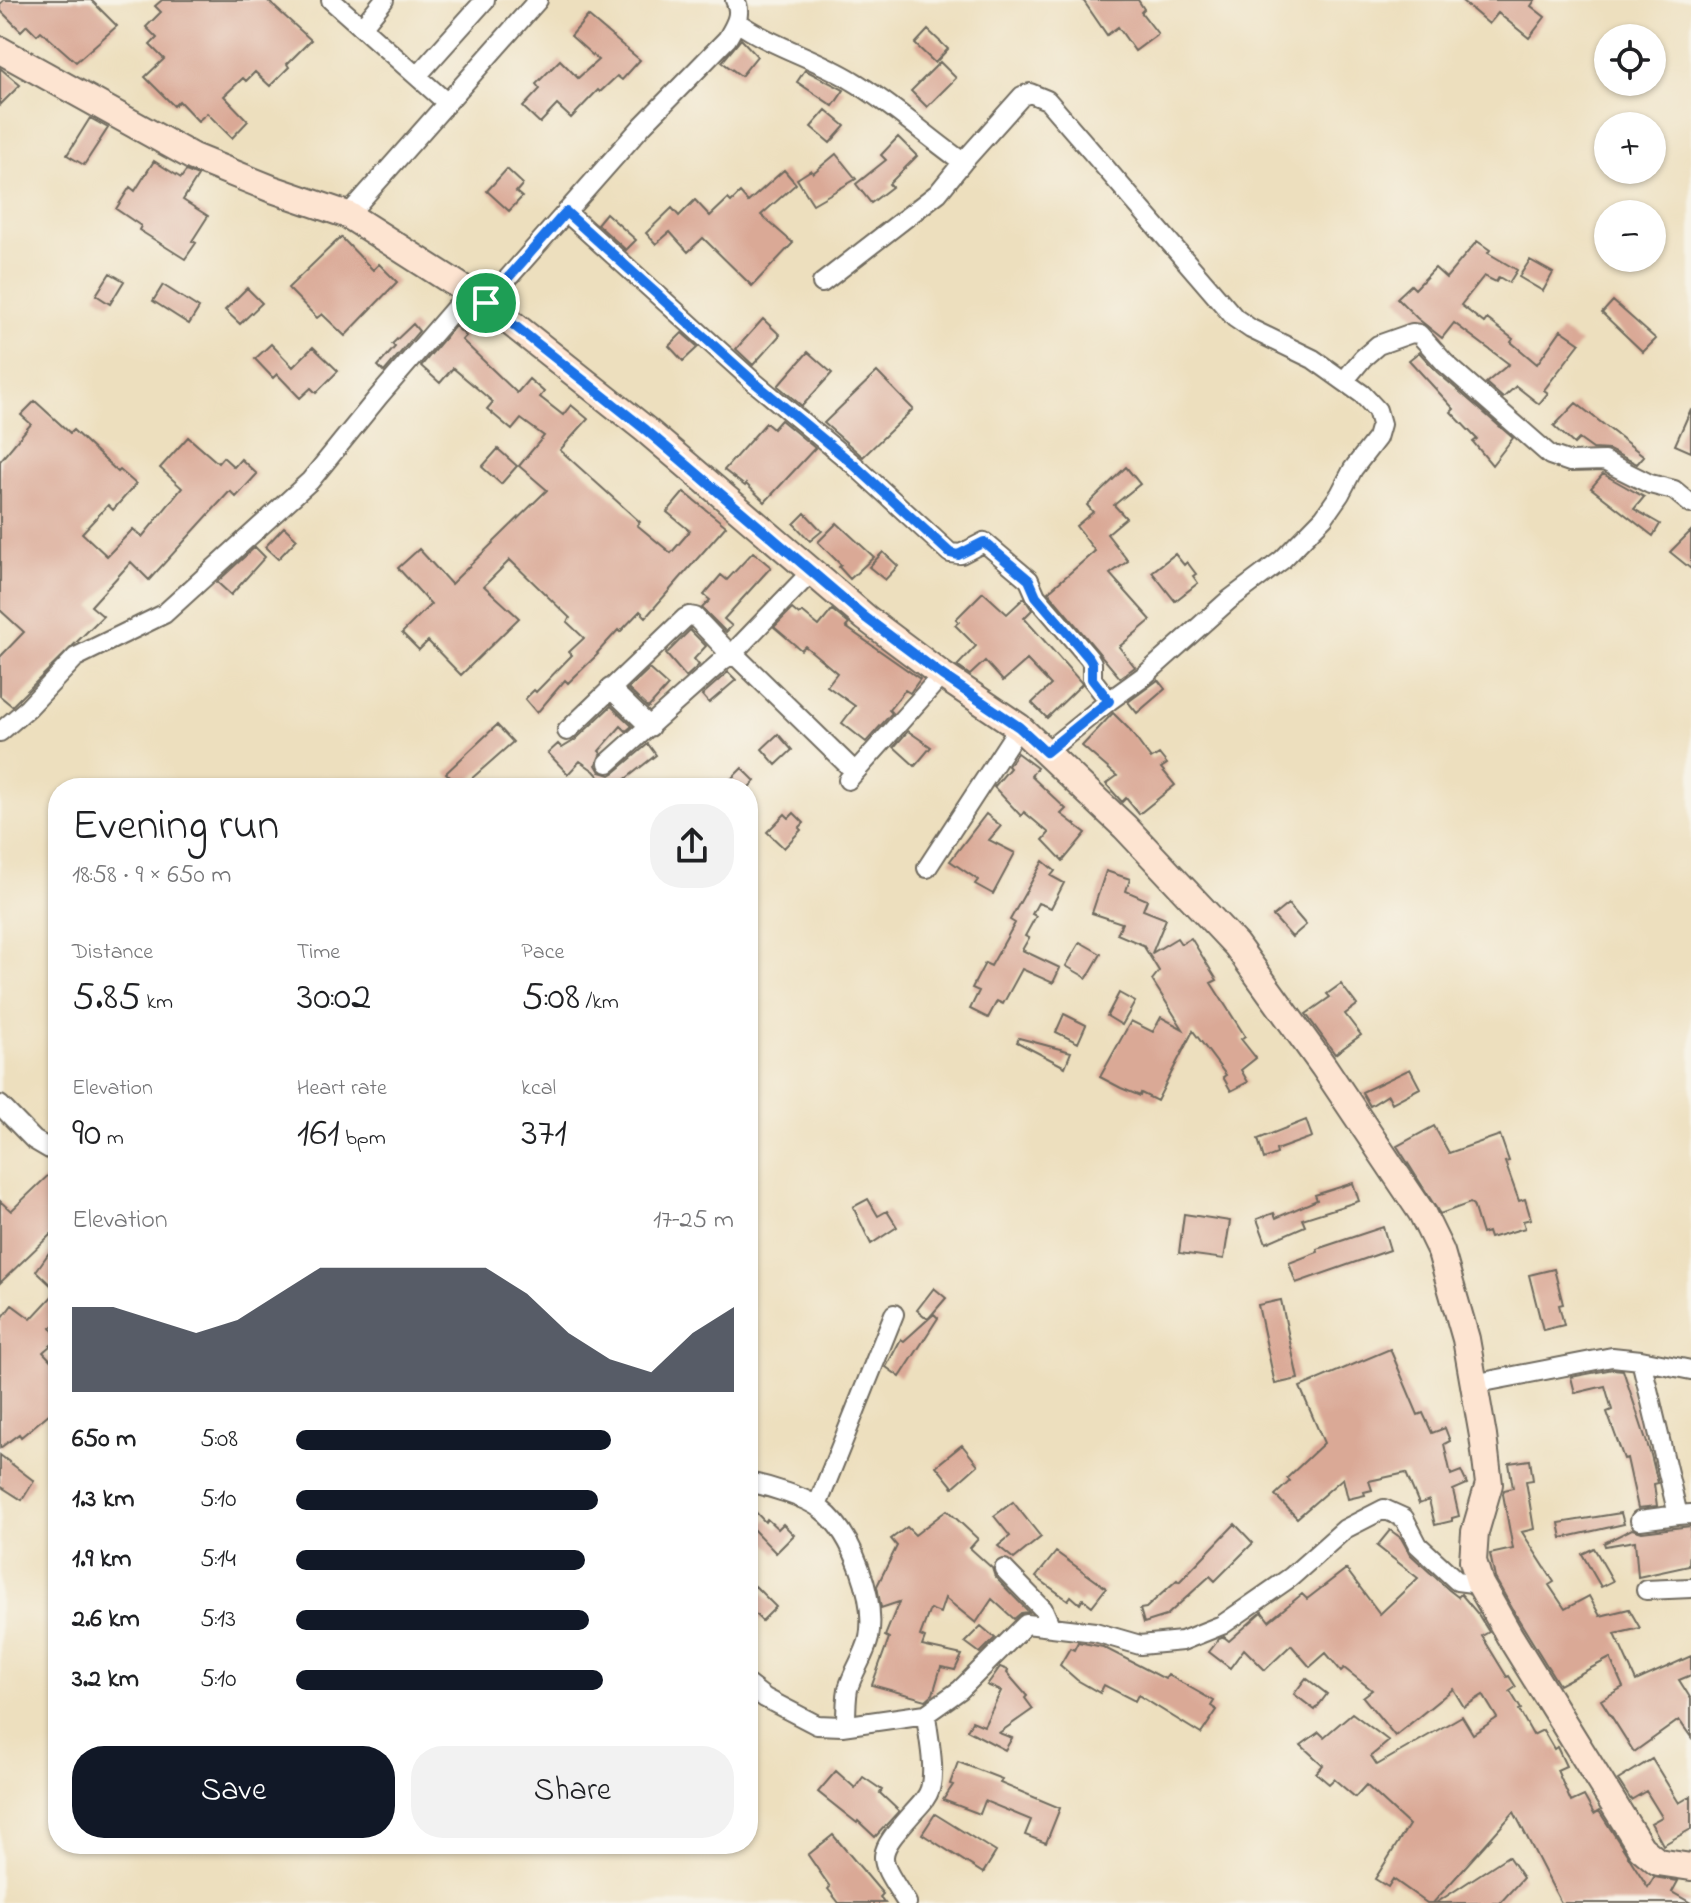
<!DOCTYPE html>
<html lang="en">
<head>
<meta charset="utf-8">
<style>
	body { margin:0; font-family:"Indie Flower",sans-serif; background:#f2f2f2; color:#202124; height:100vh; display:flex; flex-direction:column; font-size:30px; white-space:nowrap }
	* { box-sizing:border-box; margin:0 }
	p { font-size:26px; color:#757577 }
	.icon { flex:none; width:44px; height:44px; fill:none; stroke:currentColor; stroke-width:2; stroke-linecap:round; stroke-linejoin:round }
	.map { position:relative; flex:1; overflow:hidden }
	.drawer { position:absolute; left:48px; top:778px; width:710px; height:1076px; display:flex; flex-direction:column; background:#fff; border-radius:32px; box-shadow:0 2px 6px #0004 }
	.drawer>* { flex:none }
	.tools { position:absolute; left:1594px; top:24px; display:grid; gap:16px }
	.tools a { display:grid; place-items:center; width:72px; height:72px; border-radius:50%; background:#fff; box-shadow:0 2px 6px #0004; font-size:40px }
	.pin { position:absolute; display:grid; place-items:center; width:68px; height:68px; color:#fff; margin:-34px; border:4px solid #fff; border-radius:50%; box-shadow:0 2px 8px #0007 }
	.round { display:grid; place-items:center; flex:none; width:84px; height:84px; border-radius:32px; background:#f2f2f2 }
	.overview { display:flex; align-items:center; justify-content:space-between; height:136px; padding:0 24px }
	h1 { font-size:44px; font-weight:600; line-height:60px }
	.figures { display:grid; grid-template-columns:repeat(3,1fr); gap:12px; height:136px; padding:8px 24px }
	.figures div { display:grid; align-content:center }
	.figures b { font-size:40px; font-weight:600 }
	.figures small { font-size:22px; font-weight:400 }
	.figures p { font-size:22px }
	.chart { height:224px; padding:16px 24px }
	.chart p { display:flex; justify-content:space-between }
	.chart svg { width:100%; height:144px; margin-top:8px; fill:#111827; opacity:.7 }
	.action { display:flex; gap:16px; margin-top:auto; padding:16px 24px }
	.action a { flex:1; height:92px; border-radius:32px; background:#111827; color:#fff; font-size:32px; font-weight:600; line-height:92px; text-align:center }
	.action a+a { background:#f2f2f2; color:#202124 }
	ul { padding:0 24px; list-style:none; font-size:26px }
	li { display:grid; grid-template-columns:128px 96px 1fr; align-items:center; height:60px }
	li i { height:20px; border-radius:10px; background:#111827 }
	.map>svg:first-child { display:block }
	.building { fill:#daa996 }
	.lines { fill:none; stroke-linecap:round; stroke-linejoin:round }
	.street-casing { stroke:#6f6a5e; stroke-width:22 }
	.secondary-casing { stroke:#6f6a5e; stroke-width:30 }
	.street { stroke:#fff; stroke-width:18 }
	.secondary { stroke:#fde4d1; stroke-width:26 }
	.route-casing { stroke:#fff; stroke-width:16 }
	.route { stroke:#1a73e8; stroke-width:10 }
</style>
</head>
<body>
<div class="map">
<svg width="1691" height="1903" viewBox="0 0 1691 1903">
	<rect width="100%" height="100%" fill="#f7f3e8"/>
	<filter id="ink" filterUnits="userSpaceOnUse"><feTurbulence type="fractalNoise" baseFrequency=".0125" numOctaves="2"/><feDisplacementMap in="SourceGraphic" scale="16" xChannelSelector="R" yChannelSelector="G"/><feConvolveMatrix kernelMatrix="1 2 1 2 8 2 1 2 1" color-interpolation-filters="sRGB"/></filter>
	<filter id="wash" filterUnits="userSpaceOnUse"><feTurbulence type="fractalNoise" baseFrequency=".006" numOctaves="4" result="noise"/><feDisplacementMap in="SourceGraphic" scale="32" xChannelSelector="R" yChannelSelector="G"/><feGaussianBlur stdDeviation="1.8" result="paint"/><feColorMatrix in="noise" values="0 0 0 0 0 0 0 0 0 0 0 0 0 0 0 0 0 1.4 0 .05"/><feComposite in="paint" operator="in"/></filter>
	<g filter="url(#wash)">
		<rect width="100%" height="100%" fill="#eddfbe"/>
		<g id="blocks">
			<path class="building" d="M4 0H91L117 26 76 62 41 31 37 35 27 25 21 31 0 10V4Z
				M162 0H267L311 40 287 64 289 67 270 86 255 72 246 81 243 78 224 96 248 121 232 138 207 113 198 121 179 101 174 106 145 77 164 59 150 45 157 38 146 27 161 12 155 6Z
				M1083 0H1138L1144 9 1141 12 1158 34 1135 51 1118 27 1107 35Z
				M1461 0H1535L1531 6 1545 17 1529 38 1498 13 1489 24Z
				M588 16 640 60 622 80 617 76 600 92 598 90 571 118 557 105 540 123 523 107 540 89 536 84 560 60 578 78 598 60 571 36Z
				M928 30 948 49 935 63 915 44Z
				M741 39 757 56 741 76 722 62Z
				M940 62 956 78 927 107 911 91Z
				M0 68 20 85 0 105Z
				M805 70 844 90 833 106 797 82Z
				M826 110 845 126 830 143 811 127Z
				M90 118 108 128 84 165 67 155Z
				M898 137 917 156 889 184 892 187 871 203 856 184 886 160 881 155Z
				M836 154 856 179 813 204 797 179 811 170 813 173Z
				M154 161 181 178 186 171 198 176 183 200 208 216 192 241 196 243 185 259 139 230 141 226 116 209 130 187 135 191Z
				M507 169 523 184 516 192 522 197 509 211 487 191Z
				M784 170 796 184 761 215 793 243 752 286 703 238 688 252 670 232 656 244 646 233 672 208 679 216 695 200 710 216 728 199 731 202 740 193 748 202Z
				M606 213 636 240 626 250 597 224Z
				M341 237 373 270 379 264 397 282 345 336 322 314 317 318 288 288Z
				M1477 241 1490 250 1488 253 1517 270 1509 283 1499 277 1496 282 1484 276 1461 305 1484 323 1487 319 1513 339 1511 342 1537 364 1561 330 1580 343 1544 390 1548 393 1539 404 1516 386 1503 398 1486 383 1509 364 1454 323 1442 338 1417 318 1397 298 1411 285 1415 289 1435 268 1446 278Z
				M1530 260 1553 273 1543 291 1519 277Z
				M110 273 124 281 110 304 96 295Z
				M163 285 199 308 189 324 153 301Z
				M247 288 262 303 240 324 225 310Z
				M1613 301 1656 339 1643 352 1602 313Z
				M763 319 780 335 753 365 736 349Z
				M413 324 419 331 384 372 378 366 395 347 392 344Z
				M455 326 466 336 462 340 517 393 529 379 544 392 540 397 563 415 571 405 588 419 560 450 640 522 637 525 671 553 690 531 667 512 684 492 726 526 646 617 640 611 620 632 618 630 597 653 598 654 568 683 565 680 537 713 525 699 534 690 536 692 572 655 569 652 584 638 567 622 570 618 510 560 484 586 519 618 461 675 428 641 419 650 402 633 431 604 398 568 419 549 451 584 547 490 519 466 544 436 521 419 512 430 487 409 493 402 453 368 440 383 421 366Z
				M682 333 698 347 683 361 669 346Z
				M271 344 293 367 313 347 338 371 316 393 311 388 300 398 277 374 273 378 255 359Z
				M808 352 832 373 802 406 778 386Z
				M1419 352 1437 372 1513 438 1492 465 1473 442 1477 439 1451 412 1454 409 1409 360Z
				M877 372 913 409 863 457 824 423Z
				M35 401 70 433 73 430 118 472 120 470 136 484 113 510 108 505 82 533 107 556 133 529 142 537 182 488 160 468 188 437 218 463 223 457 234 467 241 459 257 474 236 497 230 491 149 580 131 562 91 606 103 616 12 706 0 696V657L24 632 0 610V461L31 424 21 415Z
				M1576 403 1644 456 1637 464 1609 450 1593 449 1579 439 1574 444 1554 426Z
				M1691 409V452L1675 445Z
				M781 420 815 448 765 502 746 484 745 486 724 470 766 423 773 429Z
				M498 449 517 466 501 484 482 467Z
				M1126 467 1140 484 1114 505 1126 518 1107 534 1128 561 1110 574 1151 620 1119 647 1135 667 1120 678 1048 592 1095 551 1076 526 1093 512 1087 505Z
				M1603 474 1644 497 1634 509 1660 524 1653 536 1591 488Z
				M805 513 822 531 810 541 794 524Z
				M837 523 874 557 850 579 839 567 841 565 818 542Z
				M284 527 297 539 278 559 265 547Z
				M1691 531V569L1670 552Z
				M255 547 265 557 231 595 217 582Z
				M753 552 771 567 724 619 732 626 726 632 702 608 710 600 704 595 721 575 727 580Z
				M883 552 898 566 885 580 869 567Z
				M1175 554 1184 565 1187 562 1196 574 1193 576 1198 583 1175 601 1152 572Z
				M983 592 1007 614 1024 598 1032 610 1024 618 1080 681 1082 684 1047 718 1032 703 1051 685 1027 660 1003 681 985 661 970 675 957 666 976 646 955 625 959 622 956 619Z
				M792 609 799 615 802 612 819 626 832 610 849 624 846 627 920 679 910 693 905 690 889 710 892 713 866 742 842 723 855 706 827 686 837 673 805 646 801 650 774 627Z
				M690 630 706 646 694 659 699 665 686 677 666 654Z
				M649 669 668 686 648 708 628 689Z
				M728 672 736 680 709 703 702 695Z
				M1158 680 1165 689 1137 713 1128 702Z
				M611 706 632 726 626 731 621 726 599 751 601 753 596 765 600 772 610 775 615 772 648 744 656 755 614 788H609L594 771 580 761 568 774 548 753 558 744 562 748 575 740Z
				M1113 713 1128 728 1151 759 1159 754 1167 764 1161 768 1175 785 1139 814 1126 798 1122 802 1106 784 1117 776 1082 746Z
				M497 725 513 742 461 788 446 773Z
				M908 731 931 747 915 766 894 747Z
				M778 734 792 750 776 765 762 749Z
				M1017 753 1037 768 1031 776 1066 809 1061 814 1086 833 1063 861 1043 840 1049 833 1024 812 1021 816 994 787 1010 768 1008 766Z
				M742 768 755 781 748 788H722Z
				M794 813 804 823 799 828 801 830 784 848 767 832 785 814 789 818Z
				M986 814 1001 826 989 840 1015 853 993 894 975 884 978 880 950 861Z
				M1043 861 1055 871 1051 876 1064 883 1051 908 1038 903 1032 914 1036 916 1025 936 1029 938 1022 950 1060 968 1053 983 1022 969 1003 1004 997 1001 988 1018 970 1009 979 991 972 988 985 963 991 966 1015 923 1010 920Z
				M1106 871 1130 879 1126 891 1147 900 1143 910 1166 919 1152 953 1177 938 1181 944 1191 938 1217 980 1211 983 1245 1036 1241 1039 1256 1058 1241 1070 1248 1082 1231 1091 1223 1077 1226 1075 1193 1031 1157 1101 1141 1093 1140 1096 1121 1088 1100 1077 1131 1021 1153 1032 1161 1017 1183 1029 1152 980 1159 971 1143 945 1117 934 1122 923 1092 913Z
				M1288 904 1306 925 1292 937 1273 916Z
				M1080 942 1101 954 1087 978 1066 966Z
				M1341 984 1357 1005 1345 1014 1361 1035 1335 1054 1306 1014 1330 997 1327 994Z
				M1119 993 1135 1002 1122 1025 1107 1016Z
				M1064 1014 1086 1025 1078 1043 1056 1032Z
				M1019 1038 1071 1052 1065 1067 1017 1042Z
				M1410 1069 1420 1088 1392 1103 1388 1095 1370 1106 1362 1092Z
				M1306 1120 1312 1137 1276 1150 1277 1154 1264 1159 1258 1139Z
				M1434 1126 1449 1153 1500 1135 1509 1161 1505 1162 1519 1201 1525 1199 1531 1219 1523 1221 1525 1228 1490 1238 1488 1232 1482 1234 1473 1205 1470 1203 1440 1214 1397 1146Z
				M58 1166V1322L51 1328 58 1339 43 1352 58 1368V1420L50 1413 21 1437 19 1434 0 1448V1321L12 1305 31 1319 57 1291 36 1271 58 1240 51 1234 0 1283V1201L11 1211Z
				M1353 1183 1359 1201 1302 1219 1305 1226 1266 1243 1257 1219 1274 1213 1276 1218 1317 1200 1315 1195Z
				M868 1199 878 1216 887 1211 897 1227 871 1244 853 1207Z
				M1184 1214 1230 1221 1224 1259 1179 1253Z
				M1383 1227 1390 1250 1296 1283 1289 1263 1318 1252 1317 1249Z
				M1554 1269 1563 1304 1559 1305 1564 1325 1543 1330 1529 1275Z
				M934 1288 946 1298 928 1319 917 1310Z
				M1281 1300 1298 1379 1275 1384 1258 1305Z
				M934 1314 938 1318 900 1377 886 1367 901 1339 904 1341Z
				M1390 1349 1418 1415 1423 1413 1432 1433 1445 1428 1450 1441 1444 1444 1451 1475 1461 1471 1467 1484 1453 1490 1459 1516 1452 1518V1521L1435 1525 1429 1500 1419 1504 1406 1473 1369 1481 1372 1490 1364 1492 1365 1495 1348 1499 1343 1478 1297 1518 1275 1495 1290 1481 1287 1478 1324 1443 1300 1387Z
				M1613 1369 1623 1370 1651 1455 1658 1483 1654 1484 1657 1506 1638 1508 1627 1458 1624 1459 1607 1412 1612 1410 1605 1386 1575 1393 1571 1377Z
				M962 1445 978 1465 953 1487 936 1466Z
				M0 1455 34 1481 22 1500 0 1486Z
				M1530 1460 1533 1480 1526 1481 1534 1529 1522 1532 1554 1582 1549 1585 1565 1609 1589 1596 1600 1616 1629 1609 1640 1628 1615 1634 1636 1681 1691 1656V1675L1679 1680 1691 1699V1737L1679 1720 1634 1752 1601 1700 1623 1687 1610 1658 1559 1685 1517 1617 1495 1578 1490 1554 1513 1549 1503 1494 1504 1490 1513 1488 1509 1463Z
				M1013 1502 1041 1537 1014 1559 998 1546 1010 1536 994 1516Z
				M748 1504 765 1522 767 1519 778 1529 783 1524 794 1535 776 1553 748 1524Z
				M947 1510 978 1539 970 1548 992 1568 995 1577 1029 1612 1021 1613 1014 1619 992 1599 976 1623 945 1598 940 1613 930 1609 920 1636 925 1638 922 1646 962 1655 955 1670 941 1667 933 1694 926 1700 872 1685 889 1638 885 1636 899 1602 881 1608 877 1586 897 1546 891 1539 907 1527 915 1535Z
				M1621 1513 1624 1524 1562 1538 1559 1523Z
				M1235 1524 1253 1543 1215 1581 1210 1576 1166 1616 1144 1623 1140 1609 1146 1608 1177 1580 1179 1582Z
				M1691 1526 1689 1566 1638 1577 1635 1541 1605 1546 1604 1543 1632 1529 1642 1532Z
				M1390 1530 1401 1538 1410 1554 1449 1590 1458 1597 1461 1594 1478 1614 1489 1632 1482 1636 1507 1677 1509 1676 1516 1687 1510 1691 1521 1709 1519 1710 1533 1735 1543 1730 1554 1749 1557 1747 1566 1766 1557 1770 1571 1802 1584 1796 1594 1814 1599 1811 1648 1887 1654 1877 1678 1881 1672 1892 1691 1903H1561L1514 1812 1433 1903H1427L1393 1879 1388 1887 1375 1879 1409 1825 1366 1785 1355 1797 1334 1779 1329 1784 1316 1773 1323 1765 1301 1745 1319 1732 1324 1737 1352 1713 1389 1741 1371 1756 1377 1765 1462 1716 1473 1734 1497 1718 1483 1695 1464 1707 1453 1689 1395 1736 1363 1697 1372 1690 1344 1668 1341 1671 1326 1653 1310 1667 1291 1645 1265 1670 1244 1649 1230 1668 1209 1652 1219 1639 1224 1637 1229 1641 1262 1612 1269 1621 1302 1594 1307 1599 1346 1569 1380 1614 1418 1578 1377 1546Z
				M1594 1548 1613 1581 1601 1587 1582 1554Z
				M1056 1552 1106 1588 1092 1606 1083 1599 1080 1604 1071 1596 1068 1600 1036 1577Z
				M755 1586 776 1607 762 1621 748 1607V1593Z
				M981 1626 995 1638 980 1653 965 1642Z
				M1078 1642 1103 1647 1165 1679 1168 1675 1214 1701 1211 1706 1217 1710 1201 1734 1138 1695 1135 1701 1104 1685 1100 1693 1077 1680 1060 1665 1070 1648 1074 1650Z
				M1000 1667 1008 1670 1007 1673 1027 1696 1025 1698 1033 1709 999 1733 1012 1738 1005 1750 967 1730 972 1721 984 1726 1001 1691 987 1685Z
				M1306 1678 1327 1694 1315 1710 1294 1694Z
				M1652 1759 1679 1803 1691 1796V1829L1663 1845 1651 1823 1662 1817 1646 1791 1631 1800 1618 1780Z
				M958 1762 1002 1779 1000 1783 1060 1808 1046 1843 1025 1835 1031 1820 985 1801 980 1814 943 1800 953 1785 950 1784Z
				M836 1771 855 1788 863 1777 882 1790 880 1793 899 1811 875 1837 858 1821 857 1823 818 1792Z
				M935 1814 996 1852 983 1873 922 1834Z
				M833 1835 883 1894 880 1897 885 1903H839L828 1889 830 1887 808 1855Z
				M1508 1856 1523 1878 1500 1903H1436Z"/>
		</g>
	</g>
	<g filter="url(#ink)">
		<use href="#blocks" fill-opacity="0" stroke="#6f6a5e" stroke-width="2"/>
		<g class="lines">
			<defs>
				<path id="street" d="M331 0 446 102
					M737 22C773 47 816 58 853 81 892 104 926 136 963 162L1022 96 1030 93 1047 100 1235 318 1251 329 1313 359 1362 394 1377 410 1381 424 1377 438 1353 469 1340 494 1324 517 1282 560 1229 600 1145 675 1109 701
					M362 27 384 0
					M417 76 485 0
					M566 212 754 382 853 464 950 553 961 554 984 542 1029 580 1036 596 1089 658 1092 663V679L1109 701 1046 752
					M348 215 538 0
					M822 283 938 193 963 162
					M486 303 643 125 727 39C734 27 743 14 735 0
					M1344 381 1363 358 1378 345 1412 333 1419 334 1445 363 1550 455 1570 462 1604 461 1650 484 1674 490 1691 504
					M610 688 650 727
					M567 731 685 618 689 616 695 617 731 655 812 571
					M0 732 28 708 76 657 164 614 310 481 379 396 456 307 472 293
					M608 763 723 660 731 655 738 658 855 772
					M848 780 942 675
					M927 868 1019 727
					M0 1105 34 1140 58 1154
					M1641 1360 1691 1370
					M1473 1384 1612 1357 1641 1360 1678 1515 1691 1514
					M748 1482C767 1486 807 1497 822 1510 853 1534 876 1599 869 1638 865 1656 853 1671 848 1689 846 1700 846 1713 846 1725
					M817 1506 894 1314
					M1640 1520 1678 1515
					M1004 1569 1043 1609 1050 1625
					M1646 1590 1691 1588
					M748 1685 765 1698 817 1725 842 1726 926 1714 960 1690 1026 1624 1095 1632 1140 1645 1182 1641 1222 1625 1291 1577 1345 1529 1384 1509 1404 1518 1418 1545 1457 1581 1480 1584
					M907 1903C877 1856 874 1857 912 1814 919 1806 927 1799 930 1789 936 1767 928 1737 926 1714"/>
				<path id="secondary" d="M0 50 193 157 272 189 348 215 486 303 646 430 866 618 942 675 1019 727 1125 827 1236 945 1324 1067 1422 1213 1441 1252 1466 1339 1483 1436 1489 1484 1475 1532 1473 1561 1480 1584 1509 1635 1641 1848 1658 1862 1691 1867"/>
			</defs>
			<use href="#street" class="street-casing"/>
			<use href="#secondary" class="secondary-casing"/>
			<use href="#street" class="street"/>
			<use href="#secondary" class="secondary"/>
		</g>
	</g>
	<g class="lines" filter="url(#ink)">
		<defs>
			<path id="route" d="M566 212 754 382 853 464 950 553 958 555 984 542 1029 580 1036 596 1089 658 1092 663V679L1109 701 1046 752 1019 727 942 675 866 618 646 430 486 303Z"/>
		</defs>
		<use href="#route" class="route-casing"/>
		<use href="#route" class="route"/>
	</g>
</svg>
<div class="tools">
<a><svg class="icon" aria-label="locate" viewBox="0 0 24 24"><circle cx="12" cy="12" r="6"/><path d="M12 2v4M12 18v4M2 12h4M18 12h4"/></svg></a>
<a>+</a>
<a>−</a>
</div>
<div class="pin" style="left:486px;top:303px;background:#1e9e55"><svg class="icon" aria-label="arrive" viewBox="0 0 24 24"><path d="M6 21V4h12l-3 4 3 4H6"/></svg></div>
<section class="drawer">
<div class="overview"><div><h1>Evening run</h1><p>18:58 · 9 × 650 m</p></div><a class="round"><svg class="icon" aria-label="share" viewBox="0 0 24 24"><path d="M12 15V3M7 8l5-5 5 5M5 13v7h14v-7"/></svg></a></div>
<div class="figures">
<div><p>Distance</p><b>5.85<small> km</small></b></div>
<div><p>Time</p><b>30:02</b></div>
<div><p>Pace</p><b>5:08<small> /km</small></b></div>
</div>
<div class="figures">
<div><p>Elevation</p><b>90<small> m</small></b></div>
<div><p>Heart rate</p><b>161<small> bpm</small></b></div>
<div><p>kcal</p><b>371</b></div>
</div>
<div class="chart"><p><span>Elevation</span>17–25 m</p>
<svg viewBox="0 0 160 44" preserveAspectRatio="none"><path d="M0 44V18L10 18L20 22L30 26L40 22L50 14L60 6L70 6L80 6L90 6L100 6L110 14L120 26L130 34L140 38L150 26L160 18V44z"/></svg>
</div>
<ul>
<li><b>650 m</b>5:08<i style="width:72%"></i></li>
<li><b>1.3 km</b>5:10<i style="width:69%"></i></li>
<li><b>1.9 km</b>5:14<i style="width:66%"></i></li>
<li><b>2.6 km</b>5:13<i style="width:67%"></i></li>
<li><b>3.2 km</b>5:10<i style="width:70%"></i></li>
</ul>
<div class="action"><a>Save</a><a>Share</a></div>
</section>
</div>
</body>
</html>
